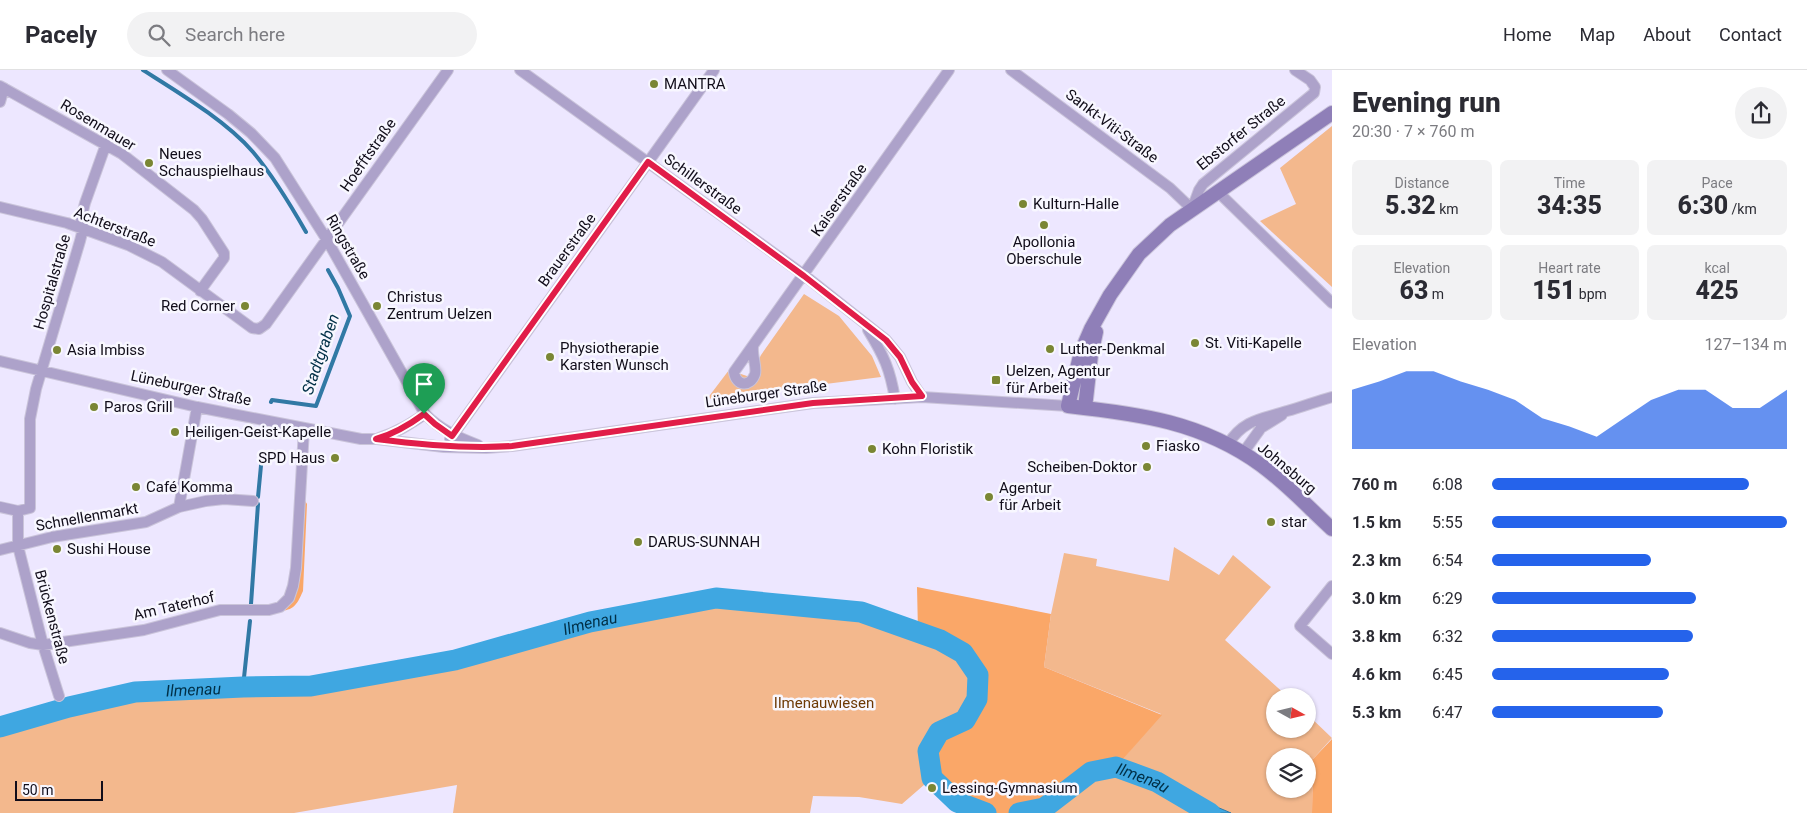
<!DOCTYPE html>
<html lang="en">
<head>
<meta charset="utf-8">
<style>
	body { margin:0; font-family:Roboto,sans-serif; background:#f2f2f3; color:#2b2b33; height:100vh; display:flex; flex-direction:column; font-size:19px; white-space:nowrap }
	* { box-sizing:border-box; margin:0 }
	p { font-size:16px; color:#7c7c81 }
	.icon { flex:none; width:28px; height:28px; fill:none; stroke:currentColor; stroke-width:2; stroke-linecap:round; stroke-linejoin:round }
	.map { position:relative; flex:1; overflow:hidden }
	.sheet { display:flex; flex-direction:column; background:#fff; width:475px }
	.sheet>* { flex:none }
	.needle { width:32px; rotate:98deg }
	.buttons { position:absolute; left:1266px; top:618px; display:grid; gap:10px }
	.buttons a { display:grid; place-items:center; width:50px; height:50px; border-radius:50%; background:#fff; box-shadow:0 1px 4px #0004; font-size:25px }
	.scale { position:absolute; left:15px; bottom:12px; width:88px; box-sizing:border-box; padding-left:5px; border:2px solid #110d1a; border-top:0; font-size:14px; line-height:18px; white-space:nowrap; color:#110d1a; -webkit-text-stroke:4px #f8f7ff; paint-order:stroke }
	.pin { position:absolute; display:grid; place-items:center; width:42px; height:42px; color:#fff; margin:-51px -21px; border-radius:50% 50% 50% 0; rotate:-45deg; box-shadow:0 0 5px #0007 }
	.pin .icon { rotate:45deg }
	.round { display:grid; place-items:center; flex:none; width:52px; height:52px; border-radius:26px; background:#f2f2f3 }
	.headline { display:flex; align-items:center; justify-content:space-between; height:85px; padding:0 20px }
	h1 { font-size:28px; font-weight:800; line-height:38px }
	.metrics { display:grid; grid-template-columns:repeat(3,1fr); gap:8px; height:85px; padding:5px 20px }
	.metrics div { display:grid; align-content:center; border-radius:8px; background:#f2f2f3; text-align:center }
	.metrics b { font-size:25px; font-weight:800 }
	.metrics small { font-size:14px; font-weight:400 }
	.metrics p { font-size:14px }
	.chart { height:140px; padding:10px 20px }
	.chart p { display:flex; justify-content:space-between }
	.chart svg { width:100%; height:90px; margin-top:5px; fill:#2563eb; opacity:.7 }
	ul { padding:0 20px; list-style:none; font-size:16px }
	li { display:grid; grid-template-columns:80px 60px 1fr; align-items:center; height:38px }
	li i { height:12px; border-radius:6px; background:#2563eb }
	header { display:flex; align-items:center; gap:30px; box-sizing:border-box; height:70px; padding:0 25px; background:#fff; border-bottom:1px solid #e1e1e2 }
	header strong { font-size:24px }
	nav { display:flex; gap:28px; margin-inline-start:auto; font-size:18px }
	.search { width:350px; height:45px; background:#f2f2f3; display:flex; align-items:center; gap:12px; box-sizing:border-box; padding:0 18px; border-radius:28px; color:#7c7c81; font-size:19px }
	main { display:flex; flex:1; min-height:0 }
	.map>svg:first-child { display:block }
	.green { fill:#f3b88d; fill-rule:evenodd }
	.forest { fill:#faa768 }
	.water { fill:#3fa7e1; stroke:#3179a5 }
	.lines { fill:none; stroke-linecap:round; stroke-linejoin:round }
	.stream { stroke:#3179a5; stroke-width:4 }
	.river { stroke:#3fa7e1; stroke-width:21 }
	.street-casing { stroke:#cac4da; stroke-width:12 }
	.secondary-casing { stroke:#cac4da; stroke-width:16 }
	.street { stroke:#ada2ca; stroke-width:10 }
	.secondary { stroke:#8f7fb8; stroke-width:14 }
	.route-casing { stroke:#fff; stroke-width:10 }
	.route { stroke:#e11d48; stroke-width:6 }
	.poi-dot { fill:#7a8634; stroke:#f8f7ff; stroke-width:2 }
	.labels { text-anchor:middle; stroke-width:5; stroke-linejoin:round; paint-order:stroke }
	.poi-label { font-size:15px; fill:#110d1a; stroke:#f8f7ff; text-anchor:start }
	.street-label { font-size:15px; fill:#110d1a; stroke:#f8f7ff }
	.park-label { font-size:15px; fill:#6d3905; stroke:#f8f7ff }
	.water-label { font-size:16px; font-style:italic; fill:#002f46; stroke:#f8f7ff }
</style>
</head>
<body>
<header>
<strong>Pacely</strong>
<div class="search"><svg class="icon" aria-label="search" viewBox="0 0 24 24"><circle cx="10" cy="10" r="6"/><path d="M15 15l6 6"/></svg>Search here</div>
<nav><a>Home</a><a>Map</a><a>About</a><a>Contact</a></nav>
</header>
<main>
<div class="map">
<svg width="1332" height="743" viewBox="0 0 1332 743">
	<rect width="100%" height="100%" fill="#ede7ff"/>
	<path class="green" d="M1332 56V217L1260 151 1296 134 1280 98Z
		M804 224 839 246 872 286 881 307 707 329 729 300 750 307 761 285Z
		M1174 477 1219 505 1233 485 1271 517 1225 570 1287 626H1275V659H1308V645L1332 668 1313 689 1312 743H1231L1159 713 1193 743H1019L1044 738 1091 702 1116 697 1161 644 1044 597 1051 544 1064 483 1097 489 1096 496 1169 511ZM1275 686H1308V719H1275Z
		M716 528 861 542 940 570 963 583 978 605 977 629 965 650 939 662 928 681 932 708 902 734 859 727 813 726 810 743H453L457 715 294 743H0V648L56 632 144 617 197 620 243 617 313 616 455 590 590 552Z"/>
	<path class="forest" d="M304 429 307 434 303 521C296 537 293 541 275 541L291 527Z
		M917 517 1051 544 1044 597 1162 645 1116 697 1091 702 1044 738 1019 743H986L957 732 932 708 928 681 939 662 965 650 977 629 978 605 963 583 940 570 918 562Z
		M1332 669V743H1312L1313 689Z"/>
	<path class="water" d="M1157 712 1224 740 1231 743H1193Z"/>
	<g class="lines">
		<path class="stream" d="M143 0C179 23 225 50 253 82 274 107 290 134 306 162
			M271 332 272 330 316 336 350 246 338 218 328 200
			M258 427 262 385
			M251 534 258 434
			M243 617 250 551"/>
		<g class="river">
			<path id="s1" d="M0 657 69 637 135 622 243 617 311 616 455 590 590 552 716 528 861 542 940 570 963 583 978 605 977 629 965 650 939 662 928 681 932 708 957 732 986 743"/>
			<path id="s2" d="M1019 743 1044 738 1091 702 1116 697 1157 712 1210 743"/>
		</g>
		<defs>
			<path id="street" d="M167 0 228 44 251 63 275 88 327 170 425 344C441 360 457 367 478 375
				M520 0 804 205 886 270 900 287 912 312 922 327
				M1011 0 1170 118 1192 139 1199 120 1203 114 1314 23 1315 17 1310 10 1295 0
				M0 16 122 84 194 140 202 149 224 183V188L200 221
				M0 32 4 18
				M1217 121 1332 233
				M0 137 67 153 128 175 162 192 252 258 259 259 266 254 448 0
				M868 260C884 286 890 299 895 329
				M753 277C752 286 757 297 755 304 750 318 736 316 734 302L949 0
				M0 291 197 337 361 369H377L444 377 486 378 512 376 813 333 922 327 1068 336
				M379 368C396 363 410 354 425 344
				M450 369 714 0
				M1228 374C1244 349 1262 349 1287 341 1302 337 1317 331 1332 327
				M1243 383 1261 358 1282 345
				M0 437 18 441 30 438V349L36 319 80 171 83 159 81 149 85 133 106 74
				M179 437 197 337
				M18 441V476L43 575 59 626
				M0 480 52 467 146 452 179 437 206 431 224 429 253 431
				M1332 516 1300 556 1332 584
				M0 563 30 573 43 575 144 560 220 540H269L280 537 289 528 293 516 296 498 304 359"/>
			<path id="secondary" d="M1332 43 1170 155 1139 184 1110 225 1091 259 1081 282 1068 336C1140 344 1202 352 1261 395 1287 414 1309 438 1332 459
				M1085 338 1091 285 1096 262"/>
		</defs>
		<use href="#street" class="street-casing"/>
		<use href="#secondary" class="secondary-casing"/>
		<use href="#street" class="street"/>
		<use href="#secondary" class="secondary"/>
	</g>
	<g class="lines">
		<defs>
			<path id="route" d="M648 92 804 206 886 270 900 287 912 312 922 326 813 333 512 376C466 379 422 375 376 369 394 364 409 355 424 344L435 354 452 366Z"/>
		</defs>
		<use href="#route" class="route-casing"/>
		<use href="#route" class="route"/>
	</g>
	<g class="poi-dot">
		<circle cx="654" cy="14" r="5"/>
		<circle cx="149" cy="93" r="5"/>
		<circle cx="1023" cy="134" r="5"/>
		<circle cx="1044" cy="155" r="5"/>
		<circle cx="245" cy="236" r="5"/>
		<circle cx="377" cy="236" r="5"/>
		<circle cx="1195" cy="273" r="5"/>
		<circle cx="1050" cy="279" r="5"/>
		<circle cx="57" cy="280" r="5"/>
		<circle cx="550" cy="287" r="5"/>
		<rect x="991" y="305" width="10" height="10" rx="2.5"/>
		<circle cx="94" cy="337" r="5"/>
		<circle cx="175" cy="362" r="5"/>
		<circle cx="1146" cy="376" r="5"/>
		<circle cx="872" cy="379" r="5"/>
		<circle cx="335" cy="388" r="5"/>
		<circle cx="1147" cy="397" r="5"/>
		<circle cx="136" cy="417" r="5"/>
		<circle cx="989" cy="427" r="5"/>
		<circle cx="1271" cy="452" r="5"/>
		<circle cx="638" cy="472" r="5"/>
		<circle cx="57" cy="479" r="5"/>
		<circle cx="932" cy="718" r="5"/>
	</g>
	<g class="labels">
		<g class="poi-label">
			<text x="664" y="19">MANTRA</text>
			<text x="159" y="89">Neues<tspan x="159" dy="17">Schauspielhaus</tspan></text>
			<text x="1033" y="139">Kulturn-Halle</text>
			<text x="1044" y="177" text-anchor="middle">Apollonia<tspan x="1044" dy="17">Oberschule</tspan></text>
			<text x="387" y="232">Christus<tspan x="387" dy="17">Zentrum Uelzen</tspan></text>
			<text x="235" y="241" text-anchor="end">Red Corner</text>
			<text x="1205" y="278">St. Viti-Kapelle</text>
			<text x="560" y="283">Physiotherapie<tspan x="560" dy="17">Karsten Wunsch</tspan></text>
			<text x="1060" y="284">Luther-Denkmal</text>
			<text x="67" y="285">Asia Imbiss</text>
			<text x="1006" y="306">Uelzen, Agentur<tspan x="1006" dy="17">für Arbeit</tspan></text>
			<text x="104" y="342">Paros Grill</text>
			<text x="185" y="367">Heiligen-Geist-Kapelle</text>
			<text x="1156" y="381">Fiasko</text>
			<text x="882" y="384">Kohn Floristik</text>
			<text x="325" y="393" text-anchor="end">SPD Haus</text>
			<text x="1137" y="402" text-anchor="end">Scheiben-Doktor</text>
			<text x="146" y="422">Café Komma</text>
			<text x="999" y="423">Agentur<tspan x="999" dy="17">für Arbeit</tspan></text>
			<text x="1281" y="457">star</text>
			<text x="648" y="477">DARUS-SUNNAH</text>
			<text x="67" y="484">Sushi House</text>
			<text x="942" y="723">Lessing-Gymnasium</text>
		</g>
		<g class="street-label">
			<text transform="translate(98 55) rotate(31)" y="5">Rosenmauer</text>
			<text transform="translate(1112 56) rotate(37)" y="5">Sankt-Viti-Straße</text>
			<text transform="translate(1241 63) rotate(-39)" y="5">Ebstorfer Straße</text>
			<text transform="translate(368 85) rotate(-55)" y="5">Hoefftstraße</text>
			<text transform="translate(703 114) rotate(36)" y="5">Schillerstraße</text>
			<text transform="translate(839 130) rotate(-55)" y="5">Kaiserstraße</text>
			<text transform="translate(115 157) rotate(21)" y="5">Achterstraße</text>
			<text transform="translate(348 177) rotate(60)" y="5">Ringstraße</text>
			<text transform="translate(567 180) rotate(-54)" y="5">Brauerstraße</text>
			<text transform="translate(52 212) rotate(-74)" y="5">Hospitalstraße</text>
			<text transform="translate(191 318) rotate(12)" y="5">Lüneburger Straße</text>
			<text transform="translate(766 324) rotate(-8)" y="5">Lüneburger Straße</text>
			<text transform="translate(1287 398) rotate(40)" y="5">Johnsburg</text>
			<text transform="translate(87 447) rotate(-10)" y="5">Schnellenmarkt</text>
			<text transform="translate(174 536) rotate(-13)" y="5">Am Taterhof</text>
			<text transform="translate(52 547) rotate(75)" y="5">Brückenstraße</text>
		</g>
		<g class="park-label">
			<text x="824" y="638">Ilmenauwiesen</text>
		</g>
		<g class="water-label">
			<text transform="translate(320 284) rotate(-71)" y="6">Stadtgraben</text>
			<text dy="6" stroke="none"><textPath href="#s1" startOffset="602">Ilmenau</textPath></text>
			<text dy="6" stroke="none"><textPath href="#s1" startOffset="198">Ilmenau</textPath></text>
			<text dy="6" stroke="none"><textPath href="#s2" startOffset="139">Ilmenau</textPath></text>
		</g>
	</g>
</svg>
<div class="buttons">
<a><svg class="needle" viewBox="-14 -14 28 28"><path d="M0-13l5 13h-10z" fill="#e53935"/><path d="M0 13l5-13h-10z" fill="#7c7c81"/></svg></a>
<a><svg class="icon" aria-label="layers" viewBox="0 0 24 24"><path d="M12 4l9 5-9 5-9-5zM3 14l9 5 9-5"/></svg></a>
</div>
<div class="scale">50 m</div>
<div class="pin" style="left:424px;top:344px;background:#1e9e55"><svg class="icon" aria-label="arrive" viewBox="0 0 24 24"><path d="M6 21V4h12l-3 4 3 4H6"/></svg></div>
</div>
<section class="sheet">
<div class="headline"><div><h1>Evening run</h1><p>20:30 · 7 × 760 m</p></div><a class="round"><svg class="icon" aria-label="share" viewBox="0 0 24 24"><path d="M12 15V3M7 8l5-5 5 5M5 13v7h14v-7"/></svg></a></div>
<div class="metrics">
<div><p>Distance</p><b>5.32<small> km</small></b></div>
<div><p>Time</p><b>34:35</b></div>
<div><p>Pace</p><b>6:30<small> /km</small></b></div>
</div>
<div class="metrics">
<div><p>Elevation</p><b>63<small> m</small></b></div>
<div><p>Heart rate</p><b>151<small> bpm</small></b></div>
<div><p>kcal</p><b>425</b></div>
</div>
<div class="chart"><p><span>Elevation</span>127–134 m</p>
<svg viewBox="0 0 160 44" preserveAspectRatio="none"><path d="M0 44V15L10 11L20 6L30 6L40 11L50 15L60 20L70 29L80 33L90 38L100 29L110 20L120 15L130 15L140 24L150 24L160 15V44z"/></svg>
</div>
<ul>
<li><b>760 m</b>6:08<i style="width:87%"></i></li>
<li><b>1.5 km</b>5:55<i style="width:100%"></i></li>
<li><b>2.3 km</b>6:54<i style="width:54%"></i></li>
<li><b>3.0 km</b>6:29<i style="width:69%"></i></li>
<li><b>3.8 km</b>6:32<i style="width:68%"></i></li>
<li><b>4.6 km</b>6:45<i style="width:60%"></i></li>
<li><b>5.3 km</b>6:47<i style="width:58%"></i></li>
</ul>
</section>
</main>
</body>
</html>
